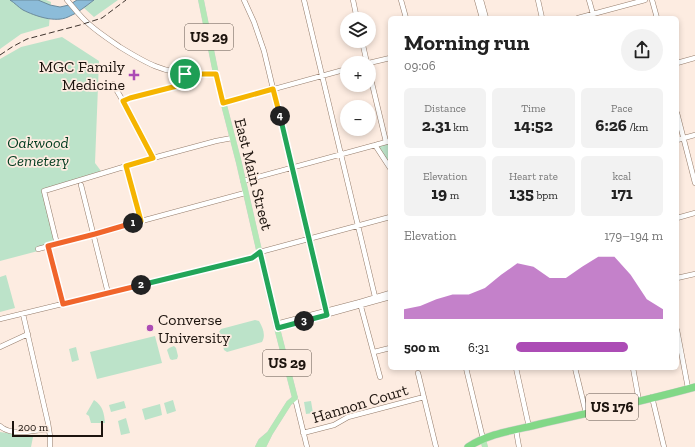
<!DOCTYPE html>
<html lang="en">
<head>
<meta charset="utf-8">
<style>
	body { margin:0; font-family:"Zilla Slab",serif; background:#f2f2f2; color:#222; height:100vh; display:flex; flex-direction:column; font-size:15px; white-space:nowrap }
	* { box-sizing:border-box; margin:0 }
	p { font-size:13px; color:#767676 }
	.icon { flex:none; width:22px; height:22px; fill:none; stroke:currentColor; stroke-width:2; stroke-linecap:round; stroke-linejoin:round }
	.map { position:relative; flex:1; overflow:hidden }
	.sheet { position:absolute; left:388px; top:16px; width:291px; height:354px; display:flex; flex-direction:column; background:#fff; border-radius:6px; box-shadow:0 2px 6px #0003 }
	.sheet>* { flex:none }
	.buttons { position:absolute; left:340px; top:12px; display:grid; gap:8px }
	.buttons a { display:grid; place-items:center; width:36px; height:36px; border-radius:50%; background:#fff; box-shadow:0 2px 6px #0003; font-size:20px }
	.scale { position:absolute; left:12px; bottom:10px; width:91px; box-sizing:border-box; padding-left:4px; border:2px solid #1d140e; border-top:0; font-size:11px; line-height:14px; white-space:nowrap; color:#1d140e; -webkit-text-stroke:3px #fdece1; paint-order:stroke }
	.pin { position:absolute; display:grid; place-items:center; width:34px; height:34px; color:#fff; margin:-17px; border:2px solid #fff; border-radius:50%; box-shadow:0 1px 4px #0007 }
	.km { position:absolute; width:20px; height:20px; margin:-10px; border-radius:50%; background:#222; color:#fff; font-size:11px; line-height:20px; text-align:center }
	.round { display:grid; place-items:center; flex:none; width:42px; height:42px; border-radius:21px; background:#f2f2f2 }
	.headline { display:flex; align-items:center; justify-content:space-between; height:68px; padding:0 16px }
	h1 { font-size:22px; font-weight:700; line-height:30px }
	.stats { display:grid; grid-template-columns:repeat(3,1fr); gap:6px; height:68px; padding:4px 16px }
	.stats div { display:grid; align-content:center; border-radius:6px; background:#f2f2f2; text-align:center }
	.stats b { font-size:17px; font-weight:700 }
	.stats small { font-size:11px; font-weight:400 }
	.stats p { font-size:11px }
	.chart { height:112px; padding:8px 16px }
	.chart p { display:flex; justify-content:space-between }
	.chart svg { width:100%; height:72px; margin-top:4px; fill:#ac4cb5; opacity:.7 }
	ul { padding:0 16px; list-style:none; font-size:13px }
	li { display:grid; grid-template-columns:64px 48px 1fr; align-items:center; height:30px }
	li i { height:10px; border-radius:5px; background:#ac4cb5 }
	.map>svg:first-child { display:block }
	.green { fill:#bce3c9 }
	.water { fill:#8cbcd9; stroke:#6b8a9c }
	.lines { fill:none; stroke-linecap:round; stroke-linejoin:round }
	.minor-casing { stroke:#957d6c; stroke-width:5.5 }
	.major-casing { stroke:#d2d0cf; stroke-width:6 }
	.highway-casing { stroke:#d2d0cf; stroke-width:8 }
	.minor { stroke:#fff; stroke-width:4.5 }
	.major { stroke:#b4e8b7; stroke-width:5.5 }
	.highway { stroke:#82d887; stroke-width:7 }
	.rail { stroke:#3e332d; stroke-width:1; stroke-dasharray:6 3; stroke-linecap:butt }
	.split-1-casing { stroke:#fff; stroke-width:8 }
	.split-2-casing { stroke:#fff; stroke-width:8 }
	.split-3-casing { stroke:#fff; stroke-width:8 }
	.split-4-casing { stroke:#fff; stroke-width:8 }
	.split-5-casing { stroke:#fff; stroke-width:8 }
	.split-1 { stroke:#f5b400; stroke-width:5 }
	.split-2 { stroke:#f0652b; stroke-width:5 }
	.split-3 { stroke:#22a559; stroke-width:5 }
	.split-4 { stroke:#22a559; stroke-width:5 }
	.split-5 { stroke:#f5b400; stroke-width:5 }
	.poi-dot { fill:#ac4cb5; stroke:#fdece1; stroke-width:1.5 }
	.labels { text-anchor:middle; stroke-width:3.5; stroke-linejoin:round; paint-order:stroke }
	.shield { fill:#fdece1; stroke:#60554d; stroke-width:1 }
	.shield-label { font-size:15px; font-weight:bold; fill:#1d140e }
	.poi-label { font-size:16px; fill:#1d140e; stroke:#fdece1; text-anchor:end }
	.park-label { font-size:16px; font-style:italic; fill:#003b1e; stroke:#fdece1 }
	.street-label { font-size:16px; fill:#1d140e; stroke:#fdece1 }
</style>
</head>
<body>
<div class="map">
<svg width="695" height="447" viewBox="0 0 695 447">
	<rect width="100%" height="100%" fill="#fdece1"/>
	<path class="green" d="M0 0H46L51 2 49 26 21 34 0 49Z
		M94 0H118L94 17 84 8Z
		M62 37 99 61 95 163 101 171 42 190 57 246 0 261V59L21 47Z
		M390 141V168L375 145Z
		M6 275 15 308 0 312V277Z
		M255 320 259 321C263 328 266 335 262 342L227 352 224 350 219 332 221 329Z
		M155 336 162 363 97 379 90 352Z
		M174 346 176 348 178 356 177 359 172 360 170 359 167 350 169 348Z
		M76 347 79 360 72 362 69 349Z
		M94 400C103 406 104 413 105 423H91L89 416 86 414Z
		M173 400 176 411 167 414 164 403Z
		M124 401 126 408 111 412 109 405Z
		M311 401 313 413 306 414 304 402Z
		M160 404 162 415 145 420 142 409Z
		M126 418 130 433 121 435 118 421Z
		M0 432 33 437 31 447H0Z"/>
	<path class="water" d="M10 0H38L50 5 60 7 69 5 77 0H94C86 6 78 13 68 17 55 23 35 16 23 10 18 7 15 3 10 0Z"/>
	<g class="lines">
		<defs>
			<path id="minor" d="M67 0C74 8 81 18 90 25 99 33 110 40 120 47 146 63 163 73 194 74 202 75 209 75 216 74
				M244 0 254 22 264 51 324 302 327 315
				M304 0 376 301
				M353 0 357 19
				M401 0 406 18
				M477 0 482 18
				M481 0 486 18
				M538 0 542 18
				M589 0 593 14
				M652 0 657 18
				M578 18 645 0
				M362 41 367 63
				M369 63 390 58
				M677 63 695 58
				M369 71 386 142
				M113 84 123 101 153 158
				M123 101 130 98 177 86 184 80 185 74
				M223 103 347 69
				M677 113 695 183
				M677 140 695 135
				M375 145 390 168
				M126 166 141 221
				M243 181 390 141
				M81 185 108 293
				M677 218 695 213
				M57 244 44 191 153 158 216 141 232 138
				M48 246 63 304
				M38 249C107 230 176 211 245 193
				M677 278 695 274
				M360 303 380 377
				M23 314 48 423 50 436V447
				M0 319 252 258 260 252 390 217
				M276 324 360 302 390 293
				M278 328 390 297
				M677 330 688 388
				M0 347 28 334
				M374 352 390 348
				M466 368 483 439
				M516 368 529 427
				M575 368 586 413
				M633 368 639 401
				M418 373 436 447
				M652 397 664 447
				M295 398 307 447
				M0 426C12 437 35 430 49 429
				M516 430 519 447
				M303 433 334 425 348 417 424 397"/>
			<path id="major" d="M201 0 216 74 239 163 276 324 295 398 289 403 270 433 263 447
				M483 439 485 447
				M258 447 261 441 268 435"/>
			<path id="highway" d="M468 447C489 433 516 430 540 424 592 412 644 401 695 387"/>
		</defs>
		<use href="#minor" class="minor-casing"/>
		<use href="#major" class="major-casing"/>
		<use href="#highway" class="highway-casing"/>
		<use href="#minor" class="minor"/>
		<use href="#major" class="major"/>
		<use href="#highway" class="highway"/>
		<path class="rail" d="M0 55 12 47 27 39 80 25 102 18 126 0"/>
	</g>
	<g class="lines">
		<defs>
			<path id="split-1" d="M133 223 141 221 126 166 153 158 123 101 130 98 177 86C182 82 184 80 185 74"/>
			<path id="split-2" d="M133 223 95 234 48 246 63 304 141 285"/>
			<path id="split-3" d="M141 285 252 258 260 252 278 328 304 321"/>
			<path id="split-4" d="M280 116 324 302 327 315 304 321"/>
			<path id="split-5" d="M185 74H216L223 103 273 89 280 116"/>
		</defs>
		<use href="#split-1" class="split-1-casing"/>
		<use href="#split-2" class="split-2-casing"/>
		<use href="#split-3" class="split-3-casing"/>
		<use href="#split-4" class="split-4-casing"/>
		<use href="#split-5" class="split-5-casing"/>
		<use href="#split-1" class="split-1"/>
		<use href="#split-2" class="split-2"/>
		<use href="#split-3" class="split-3"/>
		<use href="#split-4" class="split-4"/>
		<use href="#split-5" class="split-5"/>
	</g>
	<g class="poi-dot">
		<path d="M132 69h4v4h4v4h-4v4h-4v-4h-4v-4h4z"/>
		<circle cx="150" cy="328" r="4"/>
	</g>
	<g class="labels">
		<g class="shield">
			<rect x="185" y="24" width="48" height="26" rx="3"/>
			<rect x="263" y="350" width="48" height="26" rx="3"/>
			<rect x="586" y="394" width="52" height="26" rx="3"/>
		</g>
		<g class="shield-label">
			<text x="209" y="42">US 29</text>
			<text x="287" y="368">US 29</text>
			<text x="612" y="412">US 176</text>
		</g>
		<g class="poi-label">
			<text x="125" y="72">MGC Family<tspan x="125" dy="18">Medicine</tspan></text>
			<text x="158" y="325" text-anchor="start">Converse<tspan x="158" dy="18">University</tspan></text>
		</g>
		<g class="park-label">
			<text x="38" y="148">Oakwood<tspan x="38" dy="18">Cemetery</tspan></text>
		</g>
		<g class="street-label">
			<text transform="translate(254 174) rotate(76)" y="6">East Main Street</text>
			<text transform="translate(360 403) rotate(-17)" y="6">Hannon Court</text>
		</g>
	</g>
</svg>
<div class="buttons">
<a><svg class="icon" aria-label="layers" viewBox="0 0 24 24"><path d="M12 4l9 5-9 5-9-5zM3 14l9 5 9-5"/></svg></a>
<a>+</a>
<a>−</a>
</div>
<div class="scale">200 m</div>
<div class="pin" style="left:185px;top:74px;background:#1e9e55"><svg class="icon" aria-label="arrive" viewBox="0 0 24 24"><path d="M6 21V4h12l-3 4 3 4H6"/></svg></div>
<b class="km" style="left:133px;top:223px">1</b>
<b class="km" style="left:141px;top:285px">2</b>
<b class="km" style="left:304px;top:321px">3</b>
<b class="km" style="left:280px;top:116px">4</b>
<section class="sheet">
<div class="headline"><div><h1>Morning run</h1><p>09:06</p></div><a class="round"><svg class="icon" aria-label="share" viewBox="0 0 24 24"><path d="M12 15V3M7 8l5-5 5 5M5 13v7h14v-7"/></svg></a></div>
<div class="stats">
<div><p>Distance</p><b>2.31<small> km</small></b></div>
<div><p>Time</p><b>14:52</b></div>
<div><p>Pace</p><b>6:26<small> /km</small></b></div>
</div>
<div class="stats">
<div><p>Elevation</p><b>19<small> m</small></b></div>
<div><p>Heart rate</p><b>135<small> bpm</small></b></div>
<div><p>kcal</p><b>171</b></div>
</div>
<div class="chart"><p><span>Elevation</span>179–194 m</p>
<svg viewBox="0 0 160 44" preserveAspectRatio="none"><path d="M0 44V38L10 36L20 32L30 29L40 29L50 25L60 17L70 10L80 12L90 19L100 19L110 12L120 6L130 6L140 17L150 32L160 38V44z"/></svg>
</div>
<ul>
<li><b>500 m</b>6:31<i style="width:76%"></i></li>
</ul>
</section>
</div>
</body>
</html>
